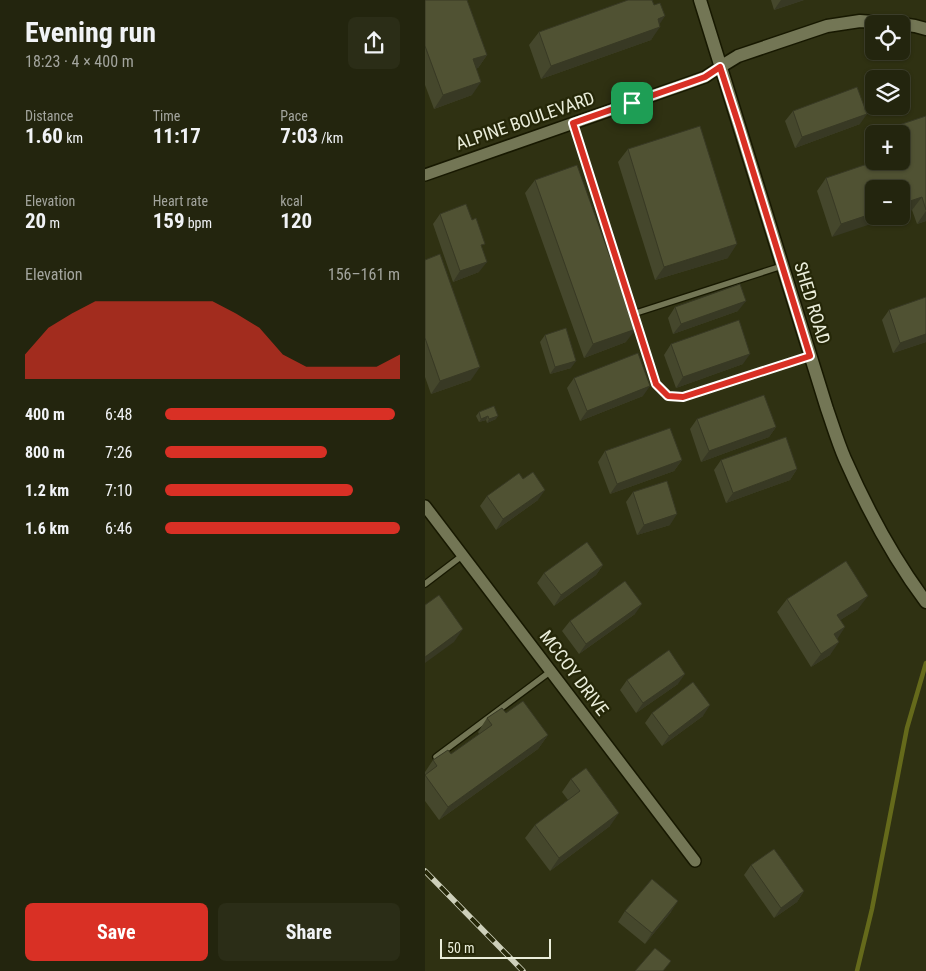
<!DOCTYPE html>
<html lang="en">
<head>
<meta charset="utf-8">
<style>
	body { margin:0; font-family:"Roboto Condensed",sans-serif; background:#2b2d17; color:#f1f3f6; height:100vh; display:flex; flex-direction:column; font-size:19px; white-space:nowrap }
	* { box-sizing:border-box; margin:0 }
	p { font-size:16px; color:#a3a59e }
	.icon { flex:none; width:28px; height:28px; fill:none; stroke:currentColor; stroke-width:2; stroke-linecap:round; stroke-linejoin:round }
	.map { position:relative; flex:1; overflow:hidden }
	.details { display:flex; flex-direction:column; background:#23250e; width:425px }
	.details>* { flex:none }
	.controls { position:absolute; left:440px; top:15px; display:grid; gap:10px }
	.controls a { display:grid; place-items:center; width:45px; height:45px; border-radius:8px; background:#23250e; box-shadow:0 1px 4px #0004,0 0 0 1px #40422e; font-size:25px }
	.scale { position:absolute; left:15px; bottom:12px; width:111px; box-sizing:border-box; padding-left:5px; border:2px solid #eaedda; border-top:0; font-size:14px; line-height:18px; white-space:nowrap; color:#eaedda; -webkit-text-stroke:4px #252708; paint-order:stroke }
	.pin { position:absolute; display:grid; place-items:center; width:42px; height:42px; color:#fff; margin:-21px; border-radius:10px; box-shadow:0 2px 8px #0006 }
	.round { display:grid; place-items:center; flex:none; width:52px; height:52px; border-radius:8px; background:#2b2d17 }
	.head { display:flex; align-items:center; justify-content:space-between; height:85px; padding:0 25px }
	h1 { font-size:28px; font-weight:700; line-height:38px }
	.metrics { display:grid; grid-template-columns:repeat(3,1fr); gap:8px; height:85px; padding:5px 25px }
	.metrics div { display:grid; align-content:center }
	.metrics b { font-size:21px; font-weight:700 }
	.metrics small { font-size:14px; font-weight:400 }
	.metrics p { font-size:14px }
	.chart { height:140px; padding:10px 25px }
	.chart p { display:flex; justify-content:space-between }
	.chart svg { width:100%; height:90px; margin-top:5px; fill:#d93025; opacity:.7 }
	.button { display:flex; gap:10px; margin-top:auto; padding:10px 25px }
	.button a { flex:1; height:58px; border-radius:8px; background:#d93025; color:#fff; font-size:20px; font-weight:700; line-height:58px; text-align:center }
	.button a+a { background:#2b2d17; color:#f1f3f6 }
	ul { padding:0 25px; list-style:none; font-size:16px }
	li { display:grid; grid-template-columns:80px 60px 1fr; align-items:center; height:38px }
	li i { height:12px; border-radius:6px; background:#d93025 }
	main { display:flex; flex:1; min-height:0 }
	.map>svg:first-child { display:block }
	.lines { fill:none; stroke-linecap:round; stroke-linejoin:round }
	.stream { stroke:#656a1b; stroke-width:4.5 }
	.service-casing { stroke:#171800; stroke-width:8 }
	.minor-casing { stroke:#171800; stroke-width:14 }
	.tertiary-casing { stroke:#171800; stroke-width:15 }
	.service { stroke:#737655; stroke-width:5.5 }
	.minor { stroke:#737655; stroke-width:11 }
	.tertiary { stroke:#737655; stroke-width:12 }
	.rail-casing { stroke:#cdcfba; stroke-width:5.5 }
	.rail { stroke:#252708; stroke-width:4; stroke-dasharray:11; stroke-linecap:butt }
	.wall { fill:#45472c }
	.shaded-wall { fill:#383924 }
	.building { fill:#505233; stroke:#383924 }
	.route-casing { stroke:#fff; stroke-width:10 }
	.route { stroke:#d93025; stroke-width:6 }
	.labels { text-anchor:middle; stroke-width:4.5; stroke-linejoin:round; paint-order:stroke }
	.street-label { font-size:18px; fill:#eaedda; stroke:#252708 }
</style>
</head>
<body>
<main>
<section class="details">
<div class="head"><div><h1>Evening run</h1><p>18:23 · 4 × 400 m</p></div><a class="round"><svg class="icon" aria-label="share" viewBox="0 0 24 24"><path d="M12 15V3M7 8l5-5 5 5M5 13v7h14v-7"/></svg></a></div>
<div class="metrics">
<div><p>Distance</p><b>1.60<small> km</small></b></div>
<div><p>Time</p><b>11:17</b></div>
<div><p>Pace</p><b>7:03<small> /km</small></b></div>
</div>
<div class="metrics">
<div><p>Elevation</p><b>20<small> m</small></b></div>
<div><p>Heart rate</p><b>159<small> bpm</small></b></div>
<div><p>kcal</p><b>120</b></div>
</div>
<div class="chart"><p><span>Elevation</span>156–161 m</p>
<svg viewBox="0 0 160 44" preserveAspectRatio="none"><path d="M0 44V32L10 19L20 12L30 6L40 6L50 6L60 6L70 6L80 6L90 12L100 19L110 32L120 38L130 38L140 38L150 38L160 32V44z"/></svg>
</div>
<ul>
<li><b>400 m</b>6:48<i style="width:98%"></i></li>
<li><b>800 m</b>7:26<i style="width:69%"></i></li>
<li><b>1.2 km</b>7:10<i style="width:80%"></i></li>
<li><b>1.6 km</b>6:46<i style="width:100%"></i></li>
</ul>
<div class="button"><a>Save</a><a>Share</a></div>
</section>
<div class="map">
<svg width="501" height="971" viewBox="0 0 501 971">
	<rect width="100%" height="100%" fill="#2f3112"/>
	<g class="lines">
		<path class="stream" d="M432 971 447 909 482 728 501 663"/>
		<defs>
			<path id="service" d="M148 123 231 384 243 396 258 397 385 356
				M208 314 357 266
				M0 584 38 555
				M11 757 126 671"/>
			<path id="minor" d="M0 175 266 82 280 77 295 67
				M0 506 270 861"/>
			<path id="tertiary" d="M275 0 402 409C408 426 413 443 420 459 442 509 468 558 501 602
				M476 24 490 26 501 29
				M295 67 313 56 402 26 435 21 476 24"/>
		</defs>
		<use href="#service" class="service-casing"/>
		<use href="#minor" class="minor-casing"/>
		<use href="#tertiary" class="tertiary-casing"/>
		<use href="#service" class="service"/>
		<use href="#minor" class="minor"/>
		<use href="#tertiary" class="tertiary"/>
		<defs>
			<path id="rail" d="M0 871 98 971"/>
		</defs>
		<use href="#rail" class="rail-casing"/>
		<use href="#rail" class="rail"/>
	</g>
	<path class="wall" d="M0 0 62 55 53 68H51L47 95 9 109 0 85Z
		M346 0H379L349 10Z
		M235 24 226 40 116 79 104 45 114 32Z
		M368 111 435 124 370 148 360 121Z
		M501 116V221L492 224 487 210 476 214V189L407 237 392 191 401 178 476 161V134H467L474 125Z
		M203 149 303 258 230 280 193 162Z
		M110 180 201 342 159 358 100 193Z
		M15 214 57 249 54 272 28 282 8 224Z
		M0 260 46 380 6 394 0 377Z
		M250 307 313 311 248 334 243 318Z
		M464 310 501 342 468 353 457 320Z
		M120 335 146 368 125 374 115 342Z
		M246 344 318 364 251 388 239 355Z
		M149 378 218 396 155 421 142 388Z
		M54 412 71 419 62 423 61 420 54 422 51 416Z
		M272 419 351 427 344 437 276 462 265 429Z
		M180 451 257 460 249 471 185 494 173 462Z
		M296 460 372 469 365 480 301 503 289 470Z
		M208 492 245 525 212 535 201 502Z
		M62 496 113 500 71 530 55 506Z
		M178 565 171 575 129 606 112 583 119 573Z
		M362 599 433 609 415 620 412 639 405 655 386 667 352 612Z
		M210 614 154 654 137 631 145 621Z
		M202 680 253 684 211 713 195 690Z
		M81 713 123 735 113 749 14 820 0 801V772L8 760 26 754 54 734 53 732 62 718Z
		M227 713 278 716 237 746 220 723Z
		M146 779 185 826 125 871 100 838 110 825 143 800 137 792Z
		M326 865 379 891 372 902 349 918 319 875Z
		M200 911 246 912 220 944 193 922Z"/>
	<path class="shaded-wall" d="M356 0H379L349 10Z
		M240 16 232 28 235 27 226 40 116 79 126 66Z
		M62 55 53 68 39 73 48 59Z
		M56 82 47 95 9 109 18 95Z
		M442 114 435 124 370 148 377 137Z
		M497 197 487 210 476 214V204Z
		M501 210V221L492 224 501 211Z
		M449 213V216H470L407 237 416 224Z
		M312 244 303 258 230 280 239 267Z
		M62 262 54 272 28 282 35 271Z
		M321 301 313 311 248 334 256 324Z
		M211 329 201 342 159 358 168 344Z
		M501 334V342L468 353 475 343Z
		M325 354 318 364 251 388 258 377Z
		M151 361 146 368 125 374 130 367Z
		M55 367 46 380 6 394 15 381Z
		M225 386 218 396 155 421 162 411Z
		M63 416 61 420 54 422 56 419Z
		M73 416 71 419 62 423 64 419Z
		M351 427 344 437 276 462 284 451Z
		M257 460 249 471 185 494 192 484Z
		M372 469 365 480 301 503 308 493Z
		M120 490 113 500 71 530 78 519Z
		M252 514 245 525 212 535 219 525Z
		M178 565 171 575 129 606 136 595Z
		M443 596 433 609 403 628 412 615Z
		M217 604 210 614 154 654 161 644Z
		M420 627 411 641 409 634Z
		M38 629 29 642 0 663V657Z
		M414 642 405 655 386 667 396 654Z
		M260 674 253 684 211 713 218 703Z
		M285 705 278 716 237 746 244 736Z
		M123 735 113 749 14 820 23 807Z
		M194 813 185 826 125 871 134 858Z
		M379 891 372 902 349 918 356 908Z
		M253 901 246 912 220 944 227 933Z"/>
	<path class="building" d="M0 0H42L62 55 48 59 56 82 18 95 0 46Z
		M203 0H227L229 5 235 3 240 16 233 19 235 27 126 66 114 32Z
		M432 87 442 114 377 137 368 111Z
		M501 116V210L497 197 476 204V189H449V213L416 224 401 178 451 161H476V153L482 151 474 125Z
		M275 126 312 244 239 267 203 149Z
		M152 165 211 329 168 344 110 180Z
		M41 204 47 220 51 218 60 244 56 245 62 262 35 271 15 214Z
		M15 254 55 367 15 381 0 338V260Z
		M315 284 321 301 256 324 250 307Z
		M501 297V334L475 343 464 310Z
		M314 320 325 354 258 377 246 344Z
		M141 328 151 361 130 367 120 335Z
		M213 353 225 386 162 411 149 378Z
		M339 395 351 427 284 451 272 419Z
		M69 406 73 416 64 419 63 416 56 419 54 412Z
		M245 428 257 460 192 484 180 451Z
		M361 437 372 469 308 493 296 460Z
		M108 472 120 490 78 519 62 496 94 473 98 479Z
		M242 481 252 514 219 525 208 492Z
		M162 542 178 565 136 595 119 573Z
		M421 561 443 596 412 615 420 627 409 634 414 642 396 654 362 599Z
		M200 581 217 604 161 644 145 621Z
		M14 595 38 629 0 657V605Z
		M244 650 260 674 218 703 202 680Z
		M268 682 285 705 244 736 227 713Z
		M98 701 123 735 23 807 0 775 12 766 8 760 23 750 26 754 67 725 62 718 77 708 81 713Z
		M161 768 194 813 134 858 110 825 155 791 146 779Z
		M349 849 379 891 356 908 326 865Z
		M227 879 253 901 227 933 200 911Z
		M230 948 246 961 238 971H210Z"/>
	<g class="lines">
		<defs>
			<path id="route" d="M295 67 314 126 385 356 258 397 243 396 231 384 148 123 266 82 280 77Z"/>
		</defs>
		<use href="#route" class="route-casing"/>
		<use href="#route" class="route"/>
	</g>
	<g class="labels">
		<g class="street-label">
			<text transform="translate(100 121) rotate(-19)" y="6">ALPINE BOULEVARD</text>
			<text transform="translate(387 303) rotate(73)" y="6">SHED ROAD</text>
			<text transform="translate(149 673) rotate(53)" y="6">MCCOY DRIVE</text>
		</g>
	</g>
</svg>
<div class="controls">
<a><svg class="icon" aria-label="locate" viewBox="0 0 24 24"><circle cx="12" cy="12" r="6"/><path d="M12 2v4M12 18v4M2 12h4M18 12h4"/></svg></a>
<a><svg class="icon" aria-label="layers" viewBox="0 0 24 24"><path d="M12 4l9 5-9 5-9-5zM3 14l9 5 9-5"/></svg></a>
<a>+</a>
<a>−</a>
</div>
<div class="scale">50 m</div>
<div class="pin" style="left:207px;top:103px;background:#1e9e55"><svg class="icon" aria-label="arrive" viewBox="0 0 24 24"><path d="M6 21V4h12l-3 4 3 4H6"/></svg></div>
</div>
</main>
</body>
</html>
